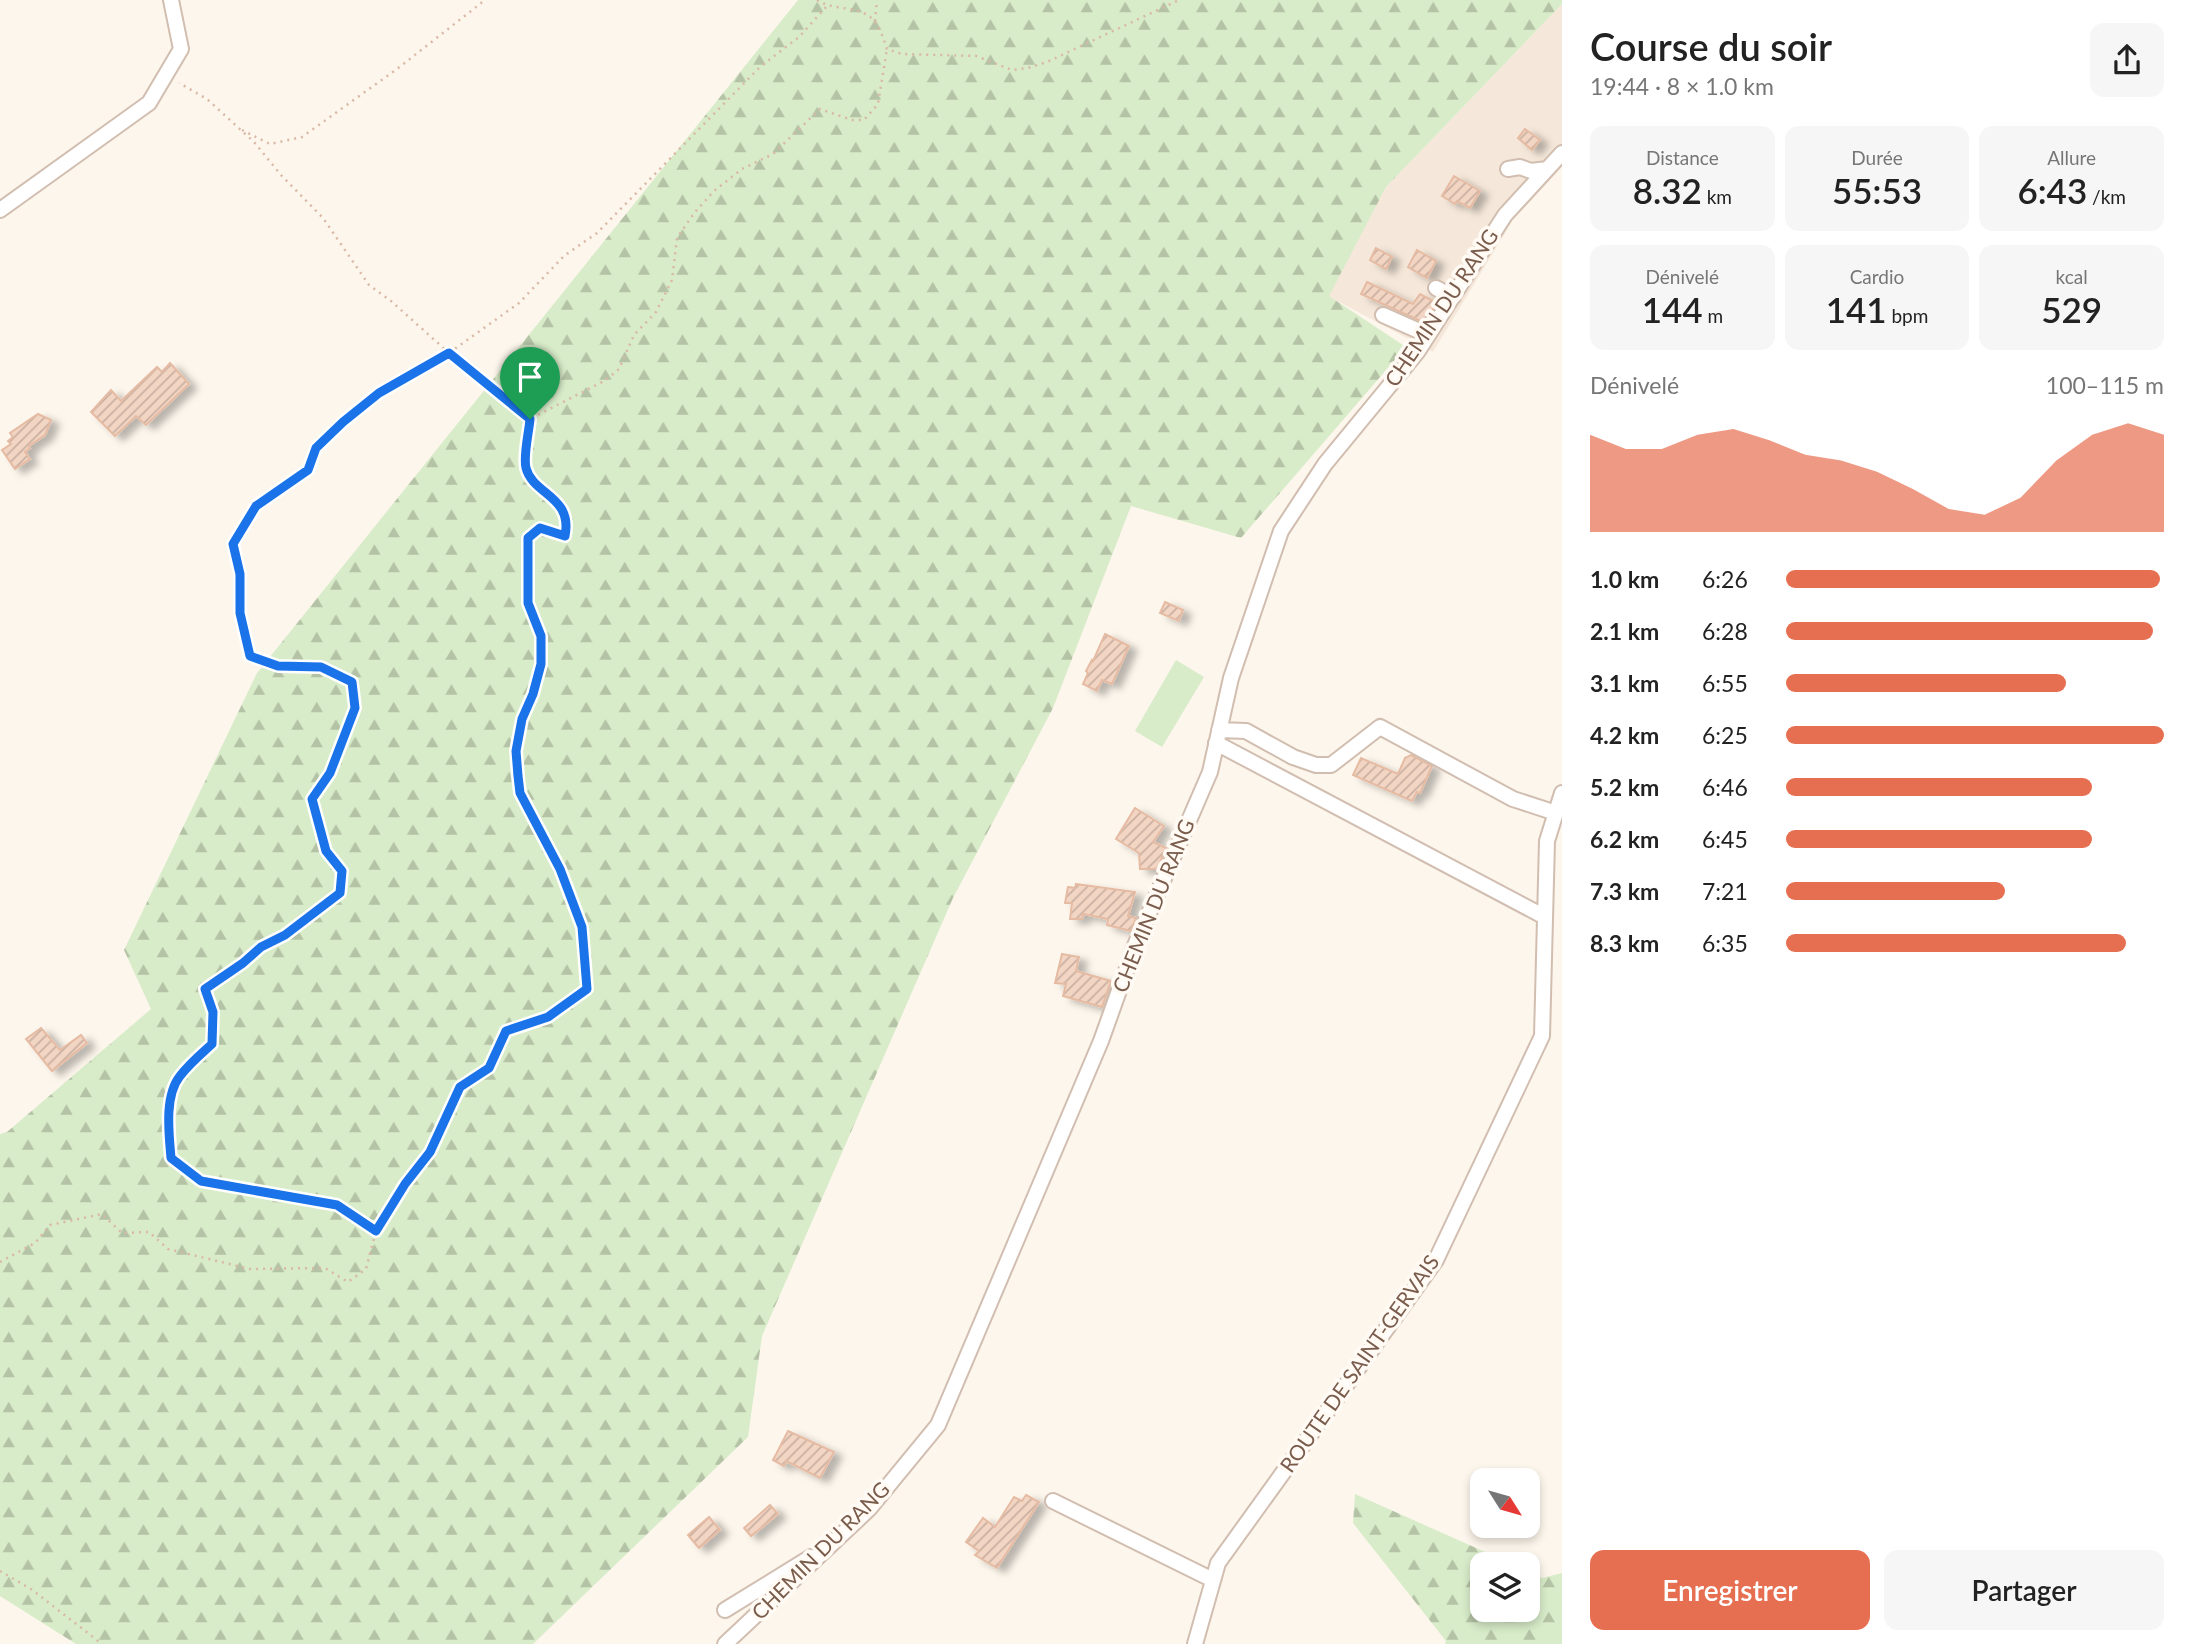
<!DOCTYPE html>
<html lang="fr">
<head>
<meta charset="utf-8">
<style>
	body { margin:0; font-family:Lato,sans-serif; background:#f6f6f6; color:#222; height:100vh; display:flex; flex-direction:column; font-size:26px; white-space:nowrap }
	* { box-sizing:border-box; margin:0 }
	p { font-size:23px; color:#767676 }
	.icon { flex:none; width:38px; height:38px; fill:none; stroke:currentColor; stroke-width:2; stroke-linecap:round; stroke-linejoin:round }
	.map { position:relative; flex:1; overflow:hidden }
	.sheet { display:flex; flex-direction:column; background:#fff; width:630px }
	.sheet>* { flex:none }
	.needle { width:46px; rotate:127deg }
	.fabs { position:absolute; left:1470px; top:1468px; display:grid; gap:14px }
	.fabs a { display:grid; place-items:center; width:70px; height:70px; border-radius:14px; background:#fff; box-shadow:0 4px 10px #0003; font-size:35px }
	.pin { position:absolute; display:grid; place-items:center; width:60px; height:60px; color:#fff; margin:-72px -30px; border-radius:50% 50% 50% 0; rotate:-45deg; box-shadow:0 0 7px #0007 }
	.pin .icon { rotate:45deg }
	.round { display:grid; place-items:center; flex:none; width:74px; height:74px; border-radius:14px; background:#f6f6f6 }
	.overview { display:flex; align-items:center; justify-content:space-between; height:119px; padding:0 28px }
	h1 { font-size:38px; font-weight:600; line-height:52px }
	.figures { display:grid; grid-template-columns:repeat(3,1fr); gap:10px; height:119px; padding:7px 28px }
	.figures div { display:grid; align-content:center; border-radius:14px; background:#f6f6f6; text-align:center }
	.figures b { font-size:35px; font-weight:600 }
	.figures small { font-size:19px; font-weight:400 }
	.figures p { font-size:19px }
	.chart { height:196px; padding:14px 28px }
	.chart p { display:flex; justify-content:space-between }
	.chart svg { width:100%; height:126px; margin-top:7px; fill:#e76f51; opacity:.7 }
	.button { display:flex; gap:14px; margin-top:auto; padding:14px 28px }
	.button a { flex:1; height:80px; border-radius:14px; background:#e76f51; color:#fff; font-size:28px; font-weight:600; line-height:80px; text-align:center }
	.button a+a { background:#f6f6f6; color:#222 }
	ul { padding:0 28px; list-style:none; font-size:23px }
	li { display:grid; grid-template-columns:112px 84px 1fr; align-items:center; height:52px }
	li i { height:18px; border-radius:9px; background:#e76f51 }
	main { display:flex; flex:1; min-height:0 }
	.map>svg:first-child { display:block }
	.residential { fill:#f5e8da }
	.green { fill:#d8ecc9 }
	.forest { fill:url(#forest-firs) }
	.building { fill:url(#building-hatch); stroke:#e6bba3; stroke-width:2; filter:url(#shadow) }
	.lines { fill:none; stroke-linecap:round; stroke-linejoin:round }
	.minor-casing { stroke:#d1beb0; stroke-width:18 }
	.path { stroke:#d9b8a5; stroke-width:2.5; stroke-dasharray:2 5; stroke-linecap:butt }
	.minor { stroke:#fff; stroke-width:14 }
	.route-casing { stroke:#fff; stroke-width:14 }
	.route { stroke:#1a73e8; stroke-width:9 }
	.labels { text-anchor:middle; stroke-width:7; stroke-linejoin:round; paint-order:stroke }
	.street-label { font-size:21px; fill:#7a5c4d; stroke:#fffaf3 }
</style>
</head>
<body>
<main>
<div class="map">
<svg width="1562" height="1644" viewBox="0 0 1562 1644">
	<defs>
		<pattern id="forest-firs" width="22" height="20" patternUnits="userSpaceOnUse" patternTransform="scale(1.75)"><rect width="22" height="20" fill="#d8ecc9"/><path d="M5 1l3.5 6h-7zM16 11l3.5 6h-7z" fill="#b4c2a5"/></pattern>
		<pattern id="building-hatch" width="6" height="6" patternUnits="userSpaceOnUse" patternTransform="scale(1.75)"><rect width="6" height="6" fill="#f3d5c3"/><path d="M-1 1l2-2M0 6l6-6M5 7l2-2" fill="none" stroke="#cab0a1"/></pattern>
		<filter id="shadow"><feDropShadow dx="8" dy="4.5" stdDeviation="3.5" flood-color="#0004"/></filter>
	</defs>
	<rect width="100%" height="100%" fill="#fdf6ec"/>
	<path class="residential" d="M1562 4V167L1513 220 1433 352 1328 296 1386 187Z"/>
	<path class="green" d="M1176 660 1204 677 1162 747 1135 731Z"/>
	<path class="forest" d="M798 0H1562V4L1386 187 1329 296 1406 347 1241 538 1131 506 1053 708 953 898 762 1336 748 1437 533 1644H76L0 1596V1134L7 1132 151 1009 124 950 257 673Z
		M1355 1494 1512 1564H1482V1610H1528V1572L1542 1578 1562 1573V1644H1445L1446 1641 1353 1523Z"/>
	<path class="building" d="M1525 129 1540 140 1532 150 1518 138Z
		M1454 176 1480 191 1470 208 1457 201 1455 204 1442 196Z
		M1376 248 1392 257 1386 269 1370 260Z
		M1417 250 1436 261 1427 278 1408 267Z
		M1367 282 1413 304 1420 294 1437 303 1425 323 1361 294Z
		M170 363 189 384 146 425 136 416 115 436 91 412 111 390 121 401 157 367 162 372Z
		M38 414 51 420 45 435 29 446 30 448 25 452 30 459 15 469 2 450 11 444 8 441 13 437 10 433Z
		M1165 602 1183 610 1179 621 1160 613Z
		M1105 634 1129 646 1112 684 1102 680 1097 691 1083 684 1088 673 1086 671 1092 660 1093 661Z
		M1411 755 1432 766 1420 793 1417 792 1412 801 1353 775 1361 758 1398 774 1405 758Z
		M1135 808 1164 826 1153 842 1166 848 1158 867 1155 869H1140L1139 853 1116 839Z
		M1076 884 1135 892 1128 916 1136 918 1131 931 1107 925 1108 919 1083 914 1082 919H1070L1072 903H1065L1068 887 1075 888Z
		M1062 954 1079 957 1076 971 1111 981 1102 1007 1063 996 1066 984 1055 983Z
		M41 1028 60 1050 81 1035 87 1043 52 1071 26 1039Z
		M788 1431 834 1452 820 1478 786 1461 784 1466 773 1460Z
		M1026 1495 1039 1502 997 1568 975 1555 979 1551 966 1542 983 1518 995 1527 1014 1497 1022 1501Z
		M770 1505 778 1514 751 1536 744 1528Z
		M709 1517 720 1530 699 1548 688 1535Z"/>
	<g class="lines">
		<defs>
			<path id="minor" d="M1508 169 1520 167 1531 171 1547 169
				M0 210 149 103 181 49 171 0
				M1436 288 1453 297
				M1383 315 1428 335
				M1219 730 1246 731 1293 757 1316 765H1331L1380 727 1513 799 1556 813
				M1216 743 1545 917
				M1053 1501 1213 1580
				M725 1610 811 1557
				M725 1644 869 1509 938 1425 1101 1041 1136 943 1210 772 1231 678 1281 531 1325 464 1418 351 1505 215 1562 153
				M1195 1644 1218 1563 1436 1260 1542 1036 1547 841 1562 793"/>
		</defs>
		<use href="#minor" class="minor-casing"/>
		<path class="path" d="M817 0C835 12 861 4 875 22 881 29 884 41 887 49L902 54 976 56 1012 70 1028 68 1047 62 1179 0
			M875 21 877 0
			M242 130 270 144 302 137 397 69 485 0
			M530 419 449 353 519 303 564 256 597 233 760 67 799 37 827 6
			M376 1231 405 1184 430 1152 460 1087 489 1068 506 1032 548 1017 587 989 582 927 560 869 520 793 518 776 516 751 522 719 533 694 541 664V636L528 603V539L540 529 565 535C573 496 533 495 526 468 523 456 529 432 530 419L606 380 619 369 634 335 656 312 672 280 677 238 695 212 714 191 742 169 773 154 820 109 852 120H864L878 104 887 49
			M0 1262 35 1243 50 1225 102 1214 122 1233 149 1232 168 1249 250 1269 325 1268 348 1282 366 1269 376 1231 337 1205 201 1181 171 1158C169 1134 164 1096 180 1076 189 1064 201 1054 212 1044L213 1012 205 989 243 963 261 947 285 935 340 893 342 871 326 851 312 799 330 773 354 708 352 682 321 667 278 666 250 656 240 613V574L233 544 256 506 308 470 316 448 343 422 379 393 449 353 391 301 369 285 323 218 281 175 254 142 207 99 179 83
			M0 1571 31 1589 102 1644"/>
		<use href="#minor" class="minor"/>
	</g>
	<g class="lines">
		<defs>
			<path id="route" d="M449 353 530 419C529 432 523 456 526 468 533 495 573 496 565 536L540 528 528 538V603L541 636V664L533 694 522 719 516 751 518 776 520 793 560 869 582 927 587 989 548 1017 506 1031 489 1068 460 1087 430 1152 405 1184 376 1231 337 1205 201 1181 171 1158C169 1134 164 1096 180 1076 189 1064 201 1054 212 1044L213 1012 205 989 243 963 261 947 285 935 340 893 342 871 326 851 312 799 330 773 355 708 352 682 321 667 278 666 250 656 240 613V574L233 544 256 506 308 470 316 448 343 422 379 393Z"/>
		</defs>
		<use href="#route" class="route-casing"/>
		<use href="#route" class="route"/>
	</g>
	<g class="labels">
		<g class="street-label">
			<text transform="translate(1442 308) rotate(-56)" y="7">CHEMIN DU RANG</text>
			<text transform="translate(1154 906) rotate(-68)" y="7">CHEMIN DU RANG</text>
			<text transform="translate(1360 1364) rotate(-55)" y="7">ROUTE DE SAINT-GERVAIS</text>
			<text transform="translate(821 1551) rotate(-45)" y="7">CHEMIN DU RANG</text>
		</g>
	</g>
</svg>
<div class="fabs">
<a><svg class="needle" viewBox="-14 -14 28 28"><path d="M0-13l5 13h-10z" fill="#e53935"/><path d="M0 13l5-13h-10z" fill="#767676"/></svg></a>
<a><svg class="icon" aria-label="layers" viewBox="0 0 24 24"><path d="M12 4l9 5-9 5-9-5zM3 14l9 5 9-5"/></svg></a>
</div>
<div class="pin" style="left:530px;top:419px;background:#1e9e55"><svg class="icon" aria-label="arrive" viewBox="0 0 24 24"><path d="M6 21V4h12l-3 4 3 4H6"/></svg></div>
</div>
<section class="sheet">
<div class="overview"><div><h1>Course du soir</h1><p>19:44 · 8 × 1.0 km</p></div><a class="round"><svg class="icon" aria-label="share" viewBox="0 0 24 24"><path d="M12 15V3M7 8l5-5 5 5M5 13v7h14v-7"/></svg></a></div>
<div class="figures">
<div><p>Distance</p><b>8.32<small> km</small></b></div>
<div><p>Durée</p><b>55:53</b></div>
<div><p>Allure</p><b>6:43<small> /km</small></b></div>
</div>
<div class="figures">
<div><p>Dénivelé</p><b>144<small> m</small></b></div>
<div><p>Cardio</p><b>141<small> bpm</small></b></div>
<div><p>kcal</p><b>529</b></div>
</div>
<div class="chart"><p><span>Dénivelé</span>100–115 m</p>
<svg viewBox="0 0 160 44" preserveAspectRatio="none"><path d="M0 44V10L10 15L20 15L30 10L40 8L50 12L60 17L70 19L80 23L90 29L100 36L110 38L120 32L130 19L140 10L150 6L160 10V44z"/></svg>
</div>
<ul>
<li><b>1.0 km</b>6:26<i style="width:99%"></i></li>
<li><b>2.1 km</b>6:28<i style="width:97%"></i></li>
<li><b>3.1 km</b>6:55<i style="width:74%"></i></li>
<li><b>4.2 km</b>6:25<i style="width:100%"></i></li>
<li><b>5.2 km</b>6:46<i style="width:81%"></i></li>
<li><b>6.2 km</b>6:45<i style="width:81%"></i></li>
<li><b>7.3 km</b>7:21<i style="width:58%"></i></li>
<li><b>8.3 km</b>6:35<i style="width:90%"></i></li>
</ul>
<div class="button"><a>Enregistrer</a><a>Partager</a></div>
</section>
</main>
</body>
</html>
